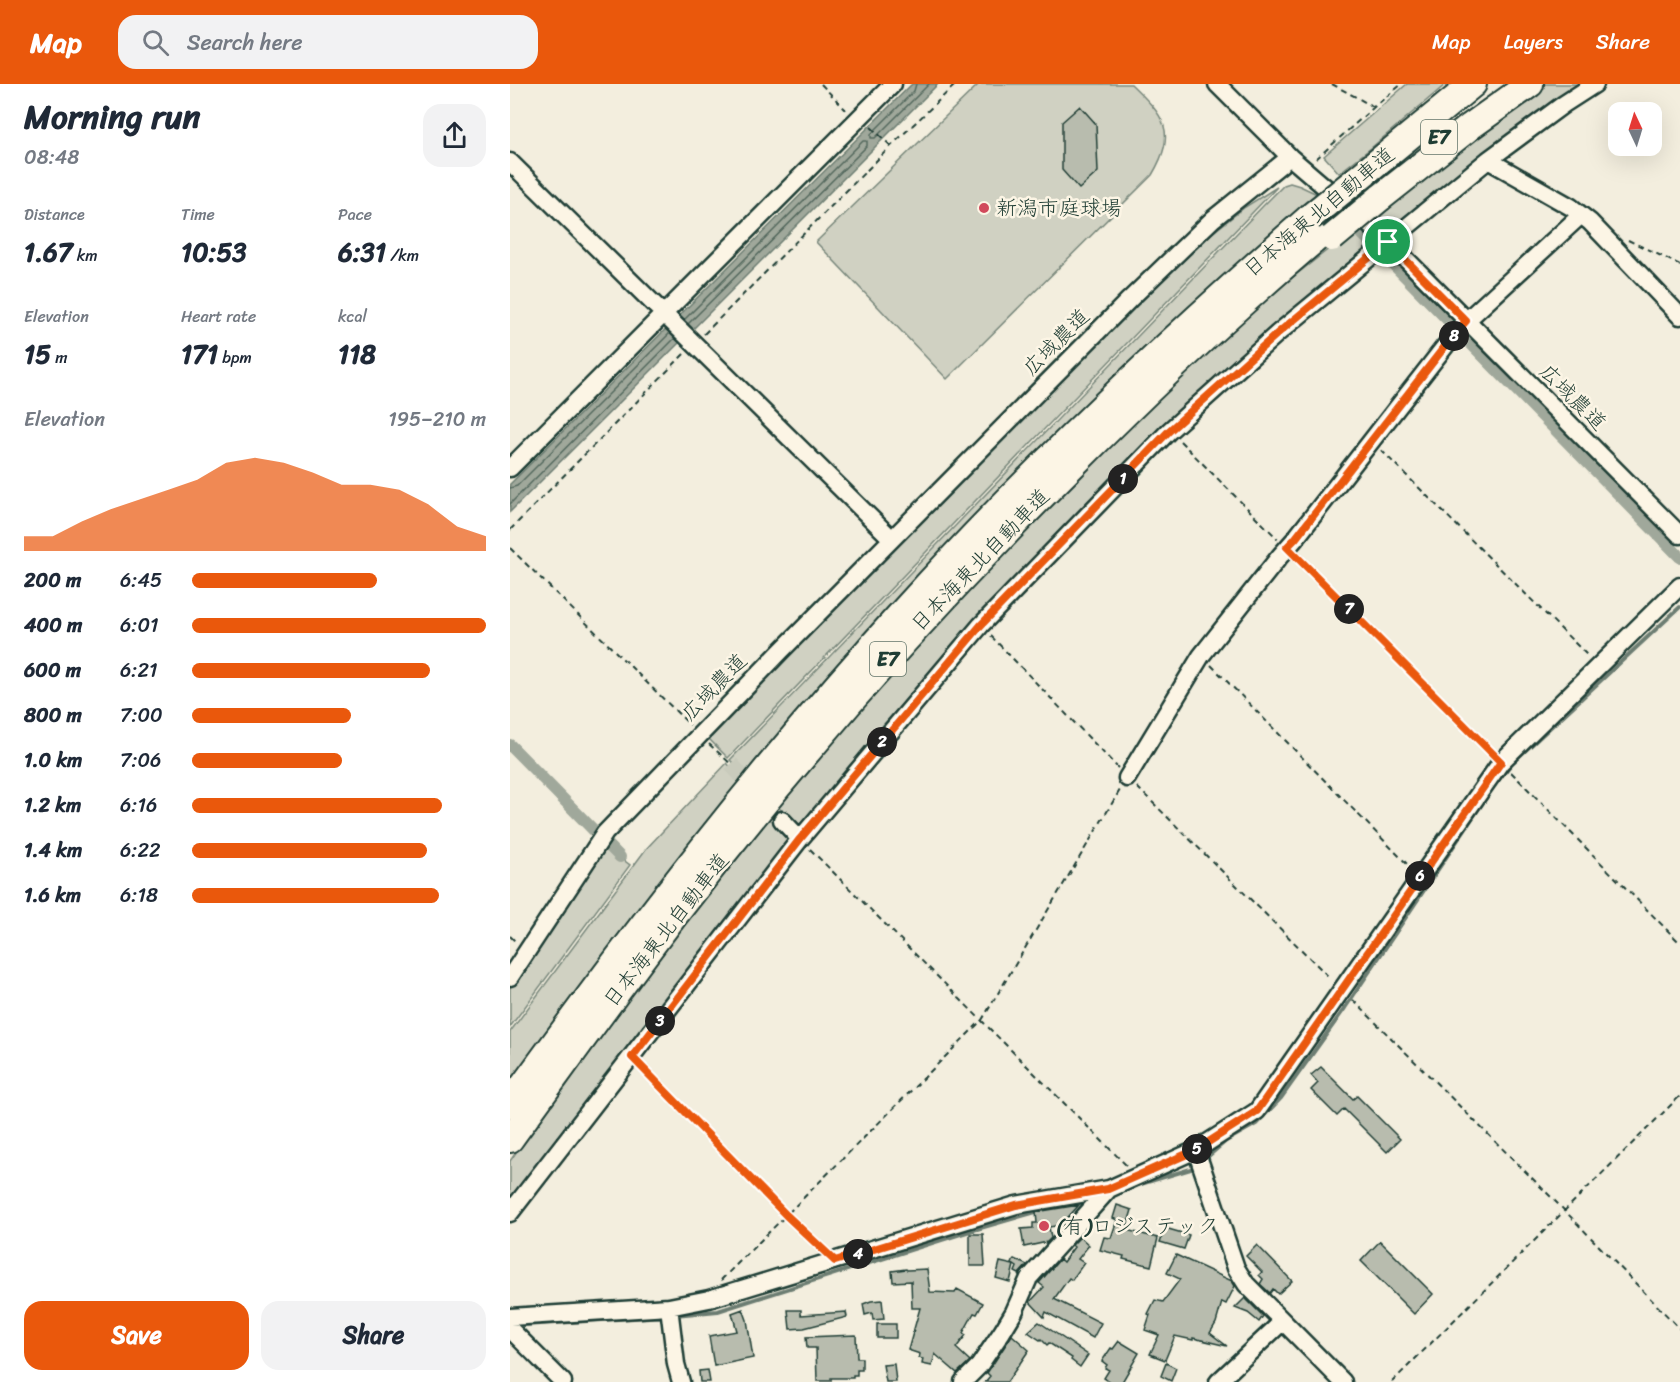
<!DOCTYPE html>
<html lang="en">
<head>
<meta charset="utf-8">
<style>
	body { margin:0; font-family:Sriracha,"Klee One",sans-serif; background:#f2f2f3; color:#1f2937; height:100vh; display:flex; flex-direction:column; font-size:22px; white-space:nowrap }
	* { box-sizing:border-box; margin:0 }
	p { font-size:20px; color:#747a83 }
	.icon { flex:none; width:33px; height:33px; fill:none; stroke:currentColor; stroke-width:2; stroke-linecap:round; stroke-linejoin:round }
	.map { position:relative; flex:1; overflow:hidden }
	.details { display:flex; flex-direction:column; background:#fff; width:510px }
	.details>* { flex:none }
	.needle { width:39px; rotate:356deg }
	.buttons { position:absolute; left:1098px; top:18px; display:grid; gap:12px }
	.buttons a { display:grid; place-items:center; width:54px; height:54px; border-radius:12px; background:#fff; box-shadow:0 6px 24px #0002; font-size:30px }
	.pin { position:absolute; display:grid; place-items:center; width:51px; height:51px; color:#fff; margin:-26px; border:3px solid #fff; border-radius:50%; box-shadow:0 2px 6px #0007 }
	.km { position:absolute; width:30px; height:30px; margin:-15px; border-radius:50%; background:#222; color:#fff; font-size:16px; line-height:30px; text-align:center }
	.round { display:grid; place-items:center; flex:none; width:63px; height:63px; border-radius:18px; background:#f2f2f3 }
	.head { display:flex; align-items:center; justify-content:space-between; height:102px; padding:0 24px }
	h1 { font-size:33px; font-weight:800; line-height:45px }
	.metrics { display:grid; grid-template-columns:repeat(3,1fr); gap:9px; height:102px; padding:6px 24px }
	.metrics div { display:grid; align-content:center }
	.metrics b { font-size:26px; font-weight:800 }
	.metrics small { font-size:16px; font-weight:400 }
	.metrics p { font-size:16px }
	.chart { height:168px; padding:12px 24px }
	.chart p { display:flex; justify-content:space-between }
	.chart svg { width:100%; height:108px; margin-top:6px; fill:#ea580c; opacity:.7 }
	.button { display:flex; gap:12px; margin-top:auto; padding:12px 24px }
	.button a { flex:1; height:69px; border-radius:18px; background:#ea580c; color:#fff; font-size:24px; font-weight:800; line-height:69px; text-align:center }
	.button a+a { background:#f2f2f3; color:#1f2937 }
	ul { padding:0 24px; list-style:none; font-size:20px }
	li { display:grid; grid-template-columns:96px 72px 1fr; align-items:center; height:45px }
	li i { height:15px; border-radius:8px; background:#ea580c }
	header { display:flex; align-items:center; gap:36px; box-sizing:border-box; height:84px; padding:0 30px; background:#ea580c; color:#fff }
	header strong { font-size:28px }
	nav { display:flex; gap:33px; margin-inline-start:auto; font-size:21px }
	.search { width:420px; height:54px; background:#f2f2f3; display:flex; align-items:center; gap:15px; box-sizing:border-box; padding:0 21px; border-radius:18px; color:#747a83; font-size:22px }
	main { display:flex; flex:1; min-height:0 }
	.map>svg:first-child { display:block }
	.green { fill:#d0d1c2; stroke:#78877b; stroke-width:1.5 }
	.water { fill:#a0a89b; stroke:#6c7d72; stroke-width:1.5 }
	.lines { fill:none; stroke-linecap:round; stroke-linejoin:round }
	.shore { stroke:#53685d; stroke-width:1.5 }
	.stream { stroke:#6c7d72; stroke-width:4 }
	.canal { stroke:#a0a89b; stroke-width:12 }
	.building { fill:#b8bcae; stroke:#1f3d34; stroke-width:1.5 }
	.minor-tunnel { stroke:#c9cbbc; stroke-width:16; stroke-dasharray:16 8; stroke-linecap:butt }
	.minor-casing { stroke:#1f3d34; stroke-width:21 }
	.highway-casing { stroke:#1f3d34; stroke-width:30 }
	.path { stroke:#1f3d34; stroke-width:2; stroke-dasharray:6 4.5; stroke-linecap:butt }
	.minor { stroke:#fcf5e5; stroke-width:16 }
	.highway { stroke:#fcf5e5; stroke-width:26 }
	.highway-bridge-casing { stroke:#1f3d34; stroke-width:30; stroke-linecap:butt }
	.highway-bridge { stroke:#fcf5e5; stroke-width:26 }
	.route-casing { stroke:#fff; stroke-width:12 }
	.route { stroke:#ea580c; stroke-width:8 }
	.poi-dot { fill:#d1495b; stroke:#fcf5e5; stroke-width:2 }
	.labels { text-anchor:middle; stroke-width:5; stroke-linejoin:round; paint-order:stroke }
	.shield { fill:#fcf5e5; stroke:#617469; stroke-width:1.5 }
	.shield-label { font-size:20px; font-weight:bold; fill:#1f3d34 }
	.poi-label { font-size:21px; fill:#1f3d34; stroke:#fcf5e5; text-anchor:start }
	.street-label { font-size:21px; fill:#1f3d34; stroke:#fcf5e5 }
</style>
</head>
<body>
<header>
<strong>Map</strong>
<div class="search"><svg class="icon" aria-label="search" viewBox="0 0 24 24"><circle cx="10" cy="10" r="6"/><path d="M15 15l6 6"/></svg>Search here</div>
<nav><a>Map</a><a>Layers</a><a>Share</a></nav>
</header>
<main>
<section class="details">
<div class="head"><div><h1>Morning run</h1><p>08:48</p></div><a class="round"><svg class="icon" aria-label="share" viewBox="0 0 24 24"><path d="M12 15V3M7 8l5-5 5 5M5 13v7h14v-7"/></svg></a></div>
<div class="metrics">
<div><p>Distance</p><b>1.67<small> km</small></b></div>
<div><p>Time</p><b>10:53</b></div>
<div><p>Pace</p><b>6:31<small> /km</small></b></div>
</div>
<div class="metrics">
<div><p>Elevation</p><b>15<small> m</small></b></div>
<div><p>Heart rate</p><b>171<small> bpm</small></b></div>
<div><p>kcal</p><b>118</b></div>
</div>
<div class="chart"><p><span>Elevation</span>195–210 m</p>
<svg viewBox="0 0 160 44" preserveAspectRatio="none"><path d="M0 44V38L10 38L20 32L30 27L40 23L50 19L60 15L70 8L80 6L90 8L100 12L110 17L120 17L130 19L140 25L150 34L160 38V44z"/></svg>
</div>
<ul>
<li><b>200 m</b>6:45<i style="width:63%"></i></li>
<li><b>400 m</b>6:01<i style="width:100%"></i></li>
<li><b>600 m</b>6:21<i style="width:81%"></i></li>
<li><b>800 m</b>7:00<i style="width:54%"></i></li>
<li><b>1.0 km</b>7:06<i style="width:51%"></i></li>
<li><b>1.2 km</b>6:16<i style="width:85%"></i></li>
<li><b>1.4 km</b>6:22<i style="width:80%"></i></li>
<li><b>1.6 km</b>6:18<i style="width:84%"></i></li>
</ul>
<div class="button"><a>Save</a><a>Share</a></div>
</section>
<div class="map">
<svg width="1170" height="1298" viewBox="0 0 1170 1298">
	<rect width="100%" height="100%" fill="#f3eede"/>
	<filter id="ink" filterUnits="userSpaceOnUse"><feTurbulence type="fractalNoise" baseFrequency=".0167" numOctaves="2"/><feDisplacementMap in="SourceGraphic" scale="12" xChannelSelector="R" yChannelSelector="G"/><feConvolveMatrix kernelMatrix="1 2 1 2 8 2 1 2 1" color-interpolation-filters="sRGB"/></filter>
	<g filter="url(#ink)">
		<path class="green" d="M469 0H621C654 32 668 47 642 91L437 295 306 158Z
			M897 0H936L861 64 829 89 814 72Z
			M1031 0H1067L1071 2 982 63 920 113 886 144 873 145 859 131Z
			M780 99 790 102 807 110 714 193 236 692 220 676 753 122 774 101Z
			M767 103 218 674 198 654 371 475 686 162 735 123Z
			M848 142 864 155 866 158 608 388 501 499 365 650 296 739 286 740 267 722 450 507 713 248Z
			M217 679 232 696 0 1000V948L136 765Z
			M264 726C276 736 283 748 276 762L138 937 15 1104 6 1108 0 1116V1077L79 964Z
			M93 761 120 781 0 943V899Z"/>
		<path class="water" d="M402 0H428L0 428V400Z"/>
		<g class="lines">
			<path class="shore" d="M406 0 404 7 361 50V54H365L419 0
				M174 236 353 57H357V62L178 240
				M0 404 7 402 160 249
				M0 420 165 254"/>
			<path class="stream" d="M987 698 1002 679 1170 523
				M695 1075 716 1057 746 1040 771 1014 835 924 976 714
				M624 1102 684 1084 687 1081
				M165 1231 208 1227 460 1147 550 1121
				M14 1241 155 1232"/>
			<path class="canal" d="M849 147 876 173 1170 473
				M0 661 110 773"/>
		</g>
		<path class="building" d="M570 22 586 40 588 88 569 105 552 86V38Z
			M811 983 843 1015 847 1012 890 1055 877 1068 834 1025 827 1032 801 1006 808 999 801 991Z
			M569 1121 551 1141 539 1143 541 1154 537 1158 514 1163 511 1145 523 1144V1139H527L526 1128Z
			M607 1121 622 1126 616 1146 648 1154 641 1182 613 1175 614 1172 590 1166 594 1153 601 1154 607 1136 603 1134Z
			M655 1144 679 1151 674 1165 650 1158Z
			M460 1150H473L475 1182H460Z
			M570 1153 579 1161 568 1175 574 1179 562 1196 559 1194 544 1215 591 1239 583 1254 536 1228 534 1233 520 1218 534 1203 529 1199 550 1175 553 1178 564 1163 562 1161Z
			M870 1157 923 1210 904 1230 851 1177Z
			M747 1161 782 1197 768 1210 763 1205 760 1209 750 1200 753 1195 749 1191 752 1188 736 1172Z
			M666 1171 722 1197 725 1202 716 1220 712 1218 706 1239 700 1249 717 1262 683 1254V1256L665 1252 655 1276 640 1270 649 1251 635 1246 640 1231 638 1230 645 1216 653 1218 670 1195 657 1189Z
			M504 1175 517 1181 509 1190 505 1188 507 1183 504 1181 500 1198 486 1194 490 1178 503 1181 502 1180Z
			M396 1185 397 1186 417 1185 420 1208 445 1209 447 1205 473 1219 467 1230 464 1229 453 1249 456 1251 446 1264 460 1277 447 1289 425 1270 422 1282 412 1280 413 1275 409 1274 410 1270 398 1266 410 1224H402L401 1197 383 1198 382 1187Z
			M735 1214 753 1232 749 1238 738 1229 725 1224Z
			M372 1216 374 1235 363 1236 362 1229 355 1231 353 1220 361 1217Z
			M233 1225 237 1236 243 1274 204 1282 199 1252 227 1247 222 1229Z
			M278 1226H291V1231L336 1228 337 1233 294 1244 280 1245Z
			M529 1238 578 1271 570 1283 561 1276 562 1274 539 1259 537 1261 531 1255 530 1256 518 1248Z
			M367 1240H386V1254H367Z
			M346 1251 347 1274H352V1286H347V1291H343V1294H321V1297H307L306 1264H297L296 1253Z
			M502 1251 519 1266 497 1298H475L480 1292 477 1289Z
			M609 1257 629 1269 612 1298H600L594 1294 599 1286 595 1284 597 1281 592 1277 601 1264 603 1265Z
			M656 1279 666 1284 661 1297 651 1292Z
			M384 1280 386 1298H376L373 1281Z
			M198 1286 200 1298H190L189 1287Z"/>
		<g class="lines">
			<path class="minor-tunnel" d="M221 680 272 736"/>
			<defs>
				<path id="minor" d="M707 0 780 73 878 157 1170 451
					M978 76 1061 123 1080 138 1170 232
					M0 78 382 455
					M0 384 383 0
					M617 694 691 572 770 472 785 455 943 252 956 237 1071 131
					M272 736 290 755
					M0 893 95 749 271 567 619 216 703 135 780 73
					M686 1066 726 1184 736 1200 833 1298
					M0 1129 290 755 471 541 659 347 768 249 978 76 1054 20 1085 0
					M159 1223 166 1280 171 1298
					M0 1233 159 1223 199 1215 506 1121 599 1105 686 1066 747 1027 991 678 1170 502
					M0 1245 53 1298
					M453 1298 469 1282 492 1248 504 1228 519 1194 599 1105
					M708 1298 772 1238"/>
				<path id="highway" d="M847 95 963 0
					M870 114 961 42 1020 0
					M0 1020C125 848 254 679 398 522 523 384 659 256 800 133
					M0 1055C54 981 108 905 164 832 287 673 420 523 563 381 644 300 727 221 815 147"/>
			</defs>
			<use href="#minor" class="minor-casing"/>
			<use href="#highway" class="highway-casing"/>
			<path class="path" d="M311 0 336 26
				M822 0 864 23
				M361 43 381 62
				M806 75 864 23 892 0
				M1118 156 1170 181
				M194 250 381 62 446 0
				M670 357 768 455
				M871 366 1078 572
				M0 446 175 269
				M0 464 180 641
				M787 473 982 669
				M481 552 608 684
				M701 581 901 784
				M199 660 221 680
				M1001 688 1170 859
				M627 703 821 895
				M300 765 616 1081
				M0 852 6 858
				M843 916 1054 1126 1170 1245
				M130 981 276 1131 314 1166
				M211 1196 472 936 610 706
				M882 1298 1170 1012"/>
			<use href="#minor" class="minor"/>
			<use href="#highway" class="highway"/>
			<defs>
				<path id="highway-bridge" d="M800 133 847 95
					M822 154 870 114"/>
			</defs>
			<use href="#highway-bridge" class="highway-bridge-casing"/>
			<use href="#highway-bridge" class="highway-bridge"/>
		</g>
	</g>
	<g class="lines" filter="url(#ink)">
		<defs>
			<path id="route" d="M878 158 956 237 943 252 785 455 777 463 991 678 747 1027 686 1066 598 1105 506 1121 325 1177 276 1131 122 973 290 755 471 541 659 347 768 249Z"/>
		</defs>
		<use href="#route" class="route-casing"/>
		<use href="#route" class="route"/>
	</g>
	<g class="poi-dot">
		<circle cx="474" cy="124" r="6"/>
		<circle cx="534" cy="1142" r="6"/>
	</g>
	<g class="labels">
		<g class="shield">
			<rect x="911" y="36" width="36" height="34" rx="4.5"/>
			<rect x="360" y="558" width="36" height="34" rx="4.5"/>
		</g>
		<g class="shield-label">
			<text x="929" y="60">E7</text>
			<text x="378" y="582">E7</text>
		</g>
		<g class="poi-label">
			<text x="486" y="131">新潟市庭球場</text>
			<text x="546" y="1149">(有)ロジステック</text>
		</g>
		<g class="street-label">
			<text transform="translate(809 128) rotate(-40)" y="7">日本海東北自動車道</text>
			<text transform="translate(546 258) rotate(-45)" y="7">広域農道</text>
			<text transform="translate(1063 313) rotate(45)" y="7">広域農道</text>
			<text transform="translate(470 476) rotate(-46)" y="7">日本海東北自動車道</text>
			<text transform="translate(204 603) rotate(-46)" y="7">広域農道</text>
			<text transform="translate(156 846) rotate(-52)" y="7">日本海東北自動車道</text>
		</g>
	</g>
</svg>
<div class="buttons">
<a><svg class="needle" viewBox="-14 -14 28 28"><path d="M0-13l5 13h-10z" fill="#e53935"/><path d="M0 13l5-13h-10z" fill="#747a83"/></svg></a>
</div>
<div class="pin" style="left:878px;top:158px;background:#1e9e55"><svg class="icon" aria-label="arrive" viewBox="0 0 24 24"><path d="M6 21V4h12l-3 4 3 4H6"/></svg></div>
<b class="km" style="left:613px;top:395px">1</b>
<b class="km" style="left:372px;top:658px">2</b>
<b class="km" style="left:150px;top:937px">3</b>
<b class="km" style="left:348px;top:1170px">4</b>
<b class="km" style="left:687px;top:1065px">5</b>
<b class="km" style="left:910px;top:792px">6</b>
<b class="km" style="left:839px;top:525px">7</b>
<b class="km" style="left:944px;top:252px">8</b>
</div>
</main>
</body>
</html>
